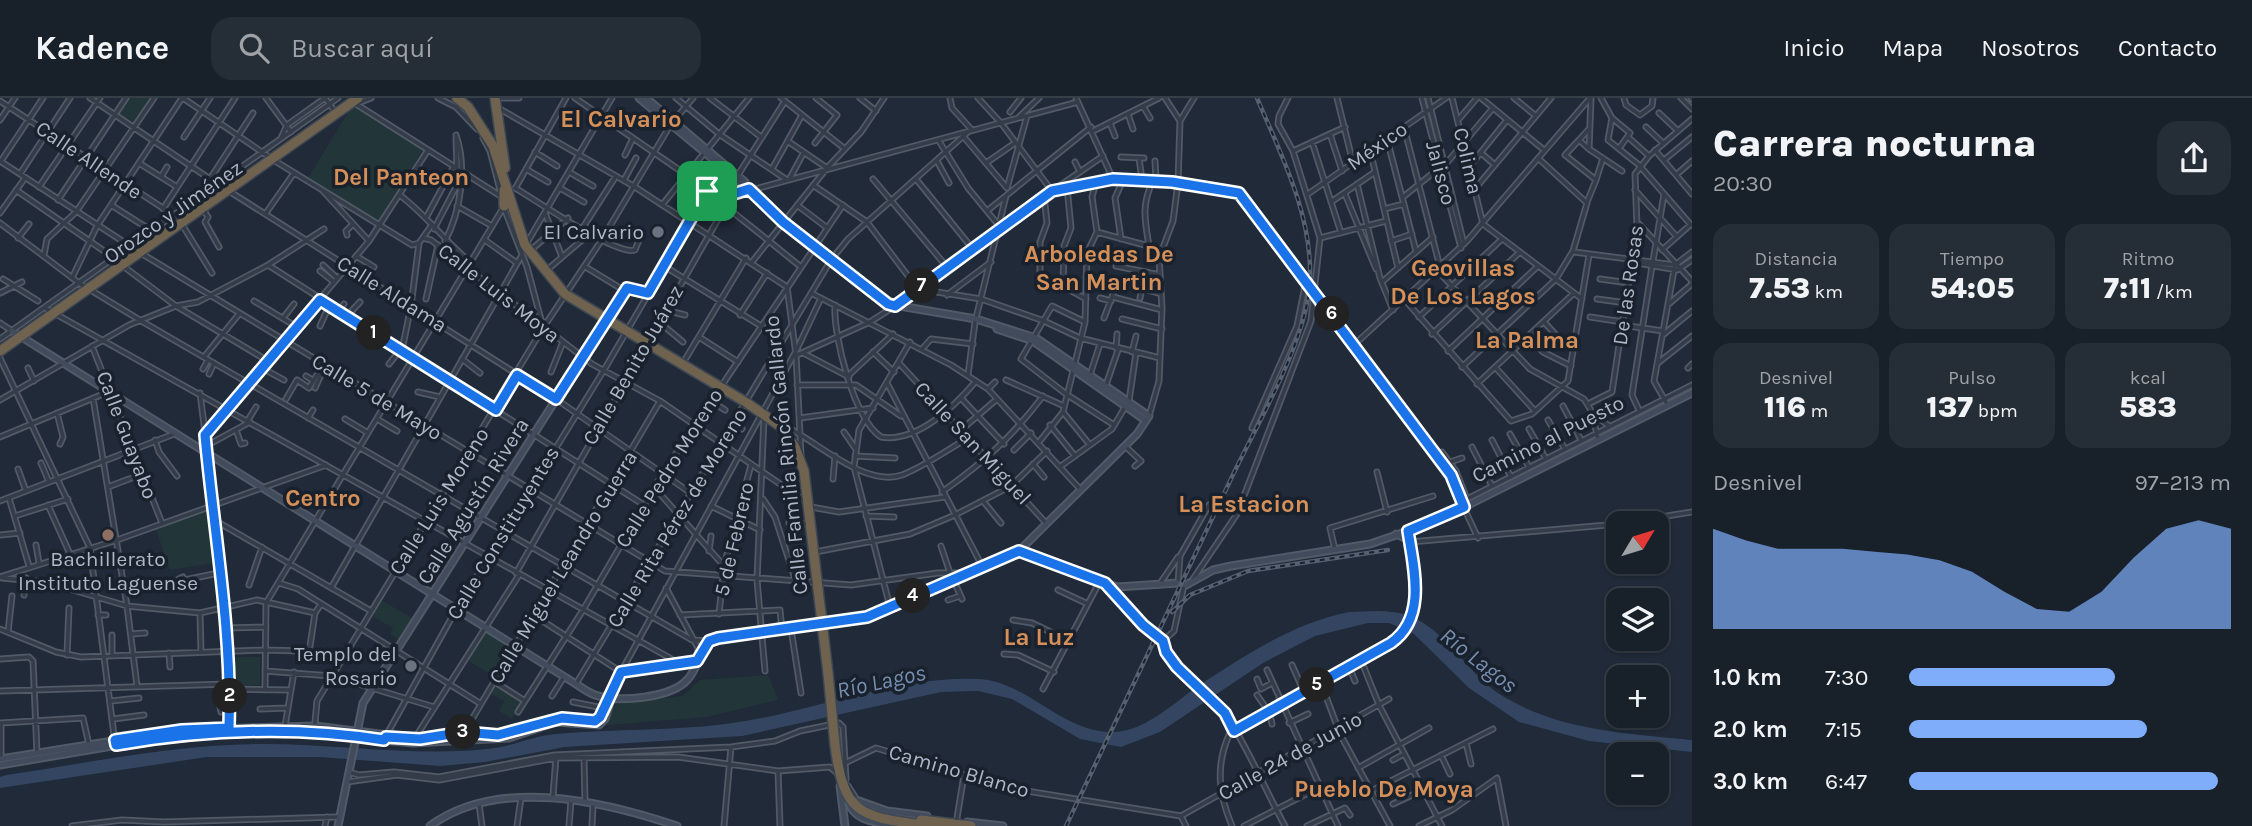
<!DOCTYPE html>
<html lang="es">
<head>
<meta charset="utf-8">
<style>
	body { margin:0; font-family:Karla,sans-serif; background:#252d36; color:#f1f3f6; height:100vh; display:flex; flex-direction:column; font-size:26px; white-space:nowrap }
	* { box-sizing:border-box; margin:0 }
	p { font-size:23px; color:#9fa3a8 }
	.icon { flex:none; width:38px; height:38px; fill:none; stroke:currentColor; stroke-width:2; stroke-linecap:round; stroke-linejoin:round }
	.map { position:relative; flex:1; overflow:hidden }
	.drawer { display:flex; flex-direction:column; background:#18202a; width:560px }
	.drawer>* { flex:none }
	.needle { width:46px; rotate:52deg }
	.tools { position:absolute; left:1606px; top:413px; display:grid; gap:14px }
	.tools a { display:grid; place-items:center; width:63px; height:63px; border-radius:14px; background:#18202a; box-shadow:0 2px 5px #0004,0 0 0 2px #363e47; font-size:35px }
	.pin { position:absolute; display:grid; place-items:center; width:60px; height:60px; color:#fff; margin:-30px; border-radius:14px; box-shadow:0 4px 10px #0006 }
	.km { position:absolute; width:35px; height:35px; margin:-18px; border-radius:50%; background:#222; color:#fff; font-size:19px; line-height:35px; text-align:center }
	.round { display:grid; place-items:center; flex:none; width:74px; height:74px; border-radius:21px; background:#252d36 }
	.overview { display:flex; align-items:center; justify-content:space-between; height:119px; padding:0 21px }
	h1 { font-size:38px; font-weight:800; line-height:52px }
	.metrics { display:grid; grid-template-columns:repeat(3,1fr); gap:10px; height:119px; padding:7px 21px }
	.metrics div { display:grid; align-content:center; border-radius:18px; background:#252d36; text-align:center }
	.metrics b { font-size:30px; font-weight:800 }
	.metrics small { font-size:19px; font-weight:400 }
	.metrics p { font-size:19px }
	.chart { height:196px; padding:14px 21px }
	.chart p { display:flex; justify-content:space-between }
	.chart svg { width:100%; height:126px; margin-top:7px; fill:#7fadf9; opacity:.7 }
	ul { padding:0 21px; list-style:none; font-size:23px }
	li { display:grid; grid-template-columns:112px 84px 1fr; align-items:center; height:52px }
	li i { height:18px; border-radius:9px; background:#7fadf9 }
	header { display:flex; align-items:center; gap:42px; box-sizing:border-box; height:98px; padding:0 35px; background:#18202a; border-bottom:2px solid #363e47 }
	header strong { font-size:33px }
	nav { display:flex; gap:38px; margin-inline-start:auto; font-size:24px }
	.search { width:490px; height:63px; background:#252d36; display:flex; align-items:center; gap:18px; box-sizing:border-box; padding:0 24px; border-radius:21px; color:#9fa3a8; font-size:26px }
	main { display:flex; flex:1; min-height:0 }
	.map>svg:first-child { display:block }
	.green { fill:#223639 }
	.water { fill:#334560 }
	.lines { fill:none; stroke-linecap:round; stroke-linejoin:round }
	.street-casing { stroke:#515a66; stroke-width:7 }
	.secondary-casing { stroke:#515a66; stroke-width:9 }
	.highway-casing { stroke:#3e4753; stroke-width:12 }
	.street { stroke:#343c49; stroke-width:3.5 }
	.secondary { stroke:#414b5c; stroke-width:5 }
	.highway { stroke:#6f6350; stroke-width:9 }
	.rail-casing { stroke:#556070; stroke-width:4.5 }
	.rail { stroke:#19212d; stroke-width:2; stroke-dasharray:5; stroke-linecap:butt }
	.highway-bridge-casing { stroke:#3e4753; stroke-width:12; stroke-linecap:butt }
	.highway-bridge { stroke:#6f6350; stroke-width:9 }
	.route-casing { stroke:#fff; stroke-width:14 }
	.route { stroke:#1a73e8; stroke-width:9 }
	.worship-dot { fill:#6b7280; stroke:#19212d; stroke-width:2.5 }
	.education-dot { fill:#8d6e63; stroke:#19212d; stroke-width:2.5 }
	.labels { text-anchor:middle; stroke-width:7; stroke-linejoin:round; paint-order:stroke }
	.street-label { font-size:21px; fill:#aeb7c5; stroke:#19212d }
	.poi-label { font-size:21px; fill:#aeb7c5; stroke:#19212d; text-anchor:end }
	.water-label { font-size:23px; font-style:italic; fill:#758dae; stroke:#19212d }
	.quarter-label { font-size:24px; font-weight:bold; fill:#d59059; stroke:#19212d }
</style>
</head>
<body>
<header>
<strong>Kadence</strong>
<div class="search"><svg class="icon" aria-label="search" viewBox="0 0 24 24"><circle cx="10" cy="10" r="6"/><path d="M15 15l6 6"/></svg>Buscar aquí</div>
<nav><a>Inicio</a><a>Mapa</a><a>Nosotros</a><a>Contacto</a></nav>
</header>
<main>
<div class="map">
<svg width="1692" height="728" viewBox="0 0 1692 728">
	<rect width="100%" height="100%" fill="#202a38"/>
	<path class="green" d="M128 0H153L135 27 118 16Z
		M356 9 423 52 377 124 308 80 349 13Z
		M205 411 213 419 219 464 170 472 156 432Z
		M379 501 412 520 399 542 390 536 393 530 370 517Z
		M488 531 511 546 512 549 496 576 492 577 470 564 468 559Z
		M234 559H260V587H234Z
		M768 577 778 602 707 619 607 627 612 607 683 598 700 582Z
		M495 586 523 604 512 621 499 613 504 603 490 595Z"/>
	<path class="water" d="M1349 514C1363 514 1378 512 1392 514 1440 518 1463 573 1501 597 1559 633 1626 635 1692 642V654L1589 643 1519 624 1469 590 1414 536 1389 525H1368L1315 538 1263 565 1160 634 1121 649 1080 641 1012 601 978 593 941 594 742 638 565 649 485 664 440 668 319 659H207L0 690V679L6 677C89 665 173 647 256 646 334 645 410 659 487 651 511 649 532 638 556 636 620 630 687 634 751 622 824 609 905 577 979 581 1029 584 1063 636 1114 634 1147 633 1178 601 1204 584 1248 555 1297 524 1349 514Z"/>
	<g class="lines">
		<defs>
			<path id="street" d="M90 0 210 81 556 301 692 396
				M183 0 275 63 412 147 419 145
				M266 0 291 34
				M325 0 333 11
				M438 0 456 9 477 31
				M498 0H519
				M575 0 685 76 769 143
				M676 0 719 36 787 82
				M710 0 761 39
				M781 0 845 51
				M860 0 876 13
				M950 0 952 10 972 32
				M978 0 1001 25 1052 93
				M1076 0 1113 81
				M1165 0 1180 23
				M1337 0 1353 65
				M1422 0 1461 150
				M1428 0 1464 146
				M1452 0 1483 126 1582 201
				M1481 0 1544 52
				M1514 0 1536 18
				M1601 0 1612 20 1630 35 1620 49
				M1624 0 1626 7 1640 17 1652 8 1653 0
				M1681 0 1692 11
				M1691 0 1692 1
				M0 3 178 120 212 175
				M356 6 499 97
				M356 6 371 0
				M1143 8 1150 20
				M500 11 635 89 787 189 796 257 801 357
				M1010 14 1021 0
				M1659 15 1678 33
				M1128 16 1133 31
				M1018 20 1039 0
				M1612 20 1608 42 1639 67 1691 127
				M1459 21 1477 0
				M0 22 15 0
				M1110 25 1115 38
				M1404 29 1440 169
				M1646 29 1663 45
				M1093 33 1159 0
				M1330 36 1342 73
				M963 38 1007 90
				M184 39 210 0
				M1628 39 1649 58
				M281 40 287 27 325 0
				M456 40 457 70
				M483 40 490 53 501 96
				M1387 41 1416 153
				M1579 42 1589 31
				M939 43 968 90 1000 129
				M789 44 827 70
				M1312 44 1341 135
				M815 45 837 17 816 0
				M1589 51 1622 73
				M1370 52 1398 170
				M1655 52 1692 96
				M1293 53 1345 29
				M535 54 557 68
				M1481 55 1495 67
				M625 57 633 40
				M1121 59 1144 60
				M1139 60 1142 82
				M1664 62 1692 39
				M0 63 139 154 665 473 851 487 938 475H964
				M1 63 43 0
				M937 63 949 85
				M1155 63 1156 82
				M1075 64 1080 74
				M139 65 177 89
				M986 65 1015 45
				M1445 67 1493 10
				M1469 69 1507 22
				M526 71 548 84
				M772 71 802 17
				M569 74 593 88
				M20 76 70 0
				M738 77 785 3
				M1676 77 1692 63
				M161 79 167 69
				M790 80 804 54
				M210 81 253 15
				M873 81 947 169
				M916 81 972 150
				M624 82 636 60
				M1596 82 1603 60
				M1357 86 1380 180 1393 212
				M813 87 867 124 918 191 981 201 1044 223 1080 240 1160 260
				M39 89 100 0
				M516 89 566 0
				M515 90C536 102 616 158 635 152L639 142
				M560 90 584 104
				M1007 90 1027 18
				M1056 91 1113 81 1172 84 1239 95 1443 365 1478 440
				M16 92 114 160
				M1474 92 1551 0
				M1635 92 1677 139
				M323 93 369 143
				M1308 96 1446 0
				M1345 96 1376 171
				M401 98C427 118 444 142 469 163
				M1044 98 1047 125 1040 144V176L1086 201
				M1403 99 1438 71
				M718 101 1078 4
				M58 102 126 0
				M1331 104 1375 74
				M1587 104 1596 82 1565 57 1579 42 1589 51 1591 0
				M111 107 152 133
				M662 107 749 0
				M797 107 826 129
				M457 108 492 128
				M504 110 527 169 543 229
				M163 111 235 0
				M1384 111 1404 106
				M204 113 208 119 205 124 219 149
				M987 113 1091 29
				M0 115 25 80
				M266 115 294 75
				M545 115 562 159
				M427 118 454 68
				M0 125 79 185 143 224 692 542 709 543
				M1639 126 1692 183
				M434 131 457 87
				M582 131 616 78
				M1097 134 1163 152
				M347 137 346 133 352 127
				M18 140 29 126
				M423 140 431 142 592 266 660 303 806 404
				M1320 140 1386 123
				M1121 141 1115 100 1123 82
				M485 142 517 165
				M445 143C461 113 467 69 456 37
				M528 143 612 0
				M769 143 801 169
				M1391 143 1412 136
				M1149 148C1145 123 1141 106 1153 83
				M532 151 568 120
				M1662 152 1690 127
				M1574 154 1675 167
				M44 157 47 141 76 114 154 0
				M356 158 374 169
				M1653 163 1664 96
				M752 164 827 70 861 34 884 0
				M1632 164 1677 172 1692 162
				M268 167 644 407
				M323 167 337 180
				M1675 167 1692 154
				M123 168 176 208 268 263
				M584 168 625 193 628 190 648 195
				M664 168 761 228
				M1116 168 1160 177
				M547 172 589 136
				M1437 172 1530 271 1584 301 1597 322
				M320 173 334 184
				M1086 179 1118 183 1161 196
				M72 180 97 128 182 0
				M3 181 38 203
				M1600 181 1629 185
				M1382 184 1433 139
				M1063 189 1064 148 1071 130 1067 89
				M0 195 22 184
				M811 195 951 267 988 291 1080 391
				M947 197 991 164
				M1113 199 1162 212
				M1100 200 1111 203
				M1140 200 1142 190
				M426 201 438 147
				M1597 201 1626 205
				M1405 202 1511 323 1532 316 1568 283 1589 157
				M254 203 297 229
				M1670 205 1692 186
				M835 207C833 238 854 321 881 339 917 345 955 308 976 283
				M45 210 677 564
				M665 212 685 217
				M338 214 344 206
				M740 217 767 175
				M346 219 360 204
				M1419 219 1502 141
				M1590 219 1623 224
				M283 220 294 206
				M608 220 625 193
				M1104 220 1118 183
				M1122 221 1162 231
				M658 223 683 244
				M1085 224 1052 208 1021 261 1066 296 1114 327
				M1544 224 1557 238 1574 246
				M0 225 12 233
				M1622 227 1663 233
				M320 228 329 208
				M1432 236 1520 154
				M1664 236 1692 213
				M699 239 738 264
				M1528 239 1543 254 1571 268
				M0 241 338 0
				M1355 246 1467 143 1590 0
				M92 248 162 425
				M1116 250 1117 236
				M922 251 931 241 973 246
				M402 252 411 208 419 145 431 128
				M1448 253 1538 168
				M873 254 894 274
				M1132 254 1136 238
				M803 255 849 279
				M795 258 870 224 895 208 1000 129 1103 58
				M204 259 239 216
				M0 260 90 450 115 645
				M686 260 746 160
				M462 261 480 275
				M899 265 1046 425
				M1658 265 1692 238
				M389 266 401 251
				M1462 269 1556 181 1573 153 1587 105 1538 60
				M1495 269 1535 313
				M28 270 34 283
				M262 270 284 282
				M1688 270 1692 266
				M203 271 208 262
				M551 274 563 244
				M209 276 214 265
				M849 277 893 236
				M968 277 975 224 1006 98
				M1090 277 1100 246
				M306 278 314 283
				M1006 282 1064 308
				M887 285 982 468
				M1477 286 1574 195
				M797 287H856L901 318
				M1106 287 1118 252
				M315 290 325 268
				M988 291 995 284
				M418 294 440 299
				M200 295C214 407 231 518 229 631
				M93 300 127 508 137 588
				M961 300 1004 346
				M286 301 297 282 309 290 323 267
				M0 302 129 227 176 208 198 204 268 167 324 131
				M711 303 725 312
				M1129 303 1136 255
				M1588 306 1612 294 1637 128 1635 76 1649 58 1692 21
				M1667 306 1654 283 1675 167
				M1563 308 1581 342
				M1639 312 1632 297 1652 168
				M1063 314 1090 347
				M57 315 63 339 60 346
				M1149 318 1159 283 1162 210 1159 160 1173 123 1178 85 1180 23 1194 0
				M308 320 313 312
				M764 320 757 482 765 573
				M800 320 873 310
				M345 321 368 335
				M377 321 397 333
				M248 322 256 309
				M1548 322 1565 351
				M734 326 742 331
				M781 326C815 341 863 390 902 377 925 368 947 352 968 340
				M1050 327 1075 358
				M1252 330 1297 228 1306 183
				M1529 331 1546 361
				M236 332 241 346 245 345
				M961 332 997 301
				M844 334 855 350
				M1510 336 1529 369
				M205 337 369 143 428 52
				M0 339 108 294
				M1598 341 1594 324 1600 321 1609 328
				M155 342 159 354 177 378
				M1492 342 1511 379
				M1039 344 1063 314 1085 224 1087 155 1097 134 1092 99 1096 84
				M206 348 250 324
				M1125 348 1141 363 1135 368
				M1472 349 1492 388
				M1014 352 1031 335
				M1437 357 1442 354 1456 373 1467 401
				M855 358 895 360
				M1450 364 1462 360
				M41 365 49 384
				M1033 366 1044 379
				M1061 368 1112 331 1125 309
				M18 371 26 393
				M1377 374 1387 414
				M132 380 143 376
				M833 381 835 358
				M108 389 129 381
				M654 389 724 468
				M942 394C984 364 1012 339 1043 298
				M9 400 29 468
				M763 401 775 419 796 484
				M0 403 174 336
				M983 403 1001 425
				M48 407 70 456
				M711 408 760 432
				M811 409 839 414 945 399
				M1464 409 1467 401 1692 287
				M15 418 68 401
				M866 418 894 419
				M216 423 371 513
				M789 425 808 426
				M1623 425 1692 414
				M0 437 20 435
				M1410 444 1619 426
				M36 447 39 465
				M941 448 950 475
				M1335 452 1330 430 1433 398
				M709 453 711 438
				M815 454 910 436 955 417 1011 388 1047 353
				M516 475 732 97
				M0 479 117 442 326 367
				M183 479 185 483 181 485 179 481Z
				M2 480 46 484 127 508 200 515 257 502 315 515
				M1193 481 1237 416 1311 223 1320 140 1293 53 1278 26 1279 18 1288 0
				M185 482 223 474
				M954 483 962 501
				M279 485 298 491 481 606
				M1178 485 1180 458 1209 407
				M1106 486 1143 527 1163 543
				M249 487 262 449
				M1159 487 1178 459
				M331 490 522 157
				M1058 492 1088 506
				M24 497 26 480
				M948 502 960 498
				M890 509 854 369 859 332 910 244
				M200 515 201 554
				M719 516 724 468 751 367
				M98 517H106
				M680 517 780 512 782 532
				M535 518 621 574 697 563 698 550 666 490
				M1013 522 1032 525 1069 543
				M226 530 266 529
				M0 531 56 554 81 559 265 552 302 553
				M791 531 801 595
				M8 534 12 498
				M131 536 145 535
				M112 537V557
				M1163 543C1172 577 1208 590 1226 617 1249 651 1265 692 1285 728
				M1163 543 1174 533 1184 487
				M310 548 315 515 321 506
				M169 555 170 569
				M1004 556 1018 557 1054 574
				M67 557 69 510
				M0 561 29 559 33 563 37 655
				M1361 562 1379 607 1442 728
				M1292 567 1304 594
				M1349 569 1355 583
				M1267 572 1338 728
				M265 573 332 578 434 609
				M1257 581 1261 591 1272 585
				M495 584 525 603
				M1321 585 1340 636 1390 728
				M576 586 831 162 848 141 968 34
				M230 591 290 592
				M1043 591 1100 483
				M265 592 266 505 503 110
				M0 593 229 586
				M1257 597 1269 614 1272 626
				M552 598 564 579
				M608 598 797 251 821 200
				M111 603 139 600
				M219 604 221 614H229
				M573 604 603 610
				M260 611 287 610
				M518 614 583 512 663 375 843 107
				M113 621 144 617
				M1289 625 1308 616
				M285 628 294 574
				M465 633 660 303
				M314 635 317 603 543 230 601 143 671 26 693 0
				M387 636 457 510 604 272 723 68
				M415 640 519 477
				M1466 645 1471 666
				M1441 657 1450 676
				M584 660 585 703
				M1 661V625L83 620 89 647
				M1393 662 1404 656
				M843 666 876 650 1008 690 1181 718 1389 601
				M1358 670 1429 630
				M778 673 780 728
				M349 674 359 677 394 674 439 679 555 657 731 649 775 643 800 633 839 625 843 629 846 681
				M347 684 397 677 439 682 556 660 678 659 778 673 830 669 837 675
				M848 688 855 699
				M1371 693 1493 631
				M553 698 556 659
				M479 706 482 728
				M1393 706 1423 692
				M1181 718 1186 728
				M956 726 964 677
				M592 727 593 707
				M72 728 122 722 164 724 337 719
				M325 728 327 719
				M517 728 521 700
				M569 728 571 702
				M724 728 731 649
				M1232 728C1219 697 1215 669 1229 637L1391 545C1427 520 1414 471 1408 433
				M1244 728 1320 689
				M1307 728 1345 710 1350 717
				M1419 728 1452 712 1497 680 1506 728"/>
			<path id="secondary" d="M639 0 755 96 783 124 889 207
				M646 0 745 84
				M997 231 1033 243 1145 322
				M12 233 576 586C582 590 589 595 595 597 619 605 672 600 688 581 698 570 699 554 709 543L867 519 1019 453 1137 336 1149 318 1036 240 976 221 888 206
				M1396 436 1409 442
				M1019 453 1117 489 1178 485 1186 487 1213 472 1231 468 1370 446 1408 433 1464 409 1692 295
				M0 661 182 632 315 628 420 641 464 634 480 637 513 635 562 620 595 623 600 619 608 598
				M0 667 124 646 229 635H314L413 645 509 640 556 624 599 627 605 621 612 598
				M840 688 845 728
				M967 724 1003 728
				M338 728 363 605 607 221
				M430 728C498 678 603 703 677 728
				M894 728C874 724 850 722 848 699L887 713 927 718"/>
			<path id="highway" d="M457 0 468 9 493 48 525 147 565 196 747 305 780 328 795 349 804 373 828 575
				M495 0 505 70
				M504 92V108
				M0 253 358 0
				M835 647C844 720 862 718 929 728
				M921 722 971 728"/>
		</defs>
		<use href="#street" class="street-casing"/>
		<use href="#secondary" class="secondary-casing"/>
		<use href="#highway" class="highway-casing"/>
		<use href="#street" class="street"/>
		<use href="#secondary" class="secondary"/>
		<use href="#highway" class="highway"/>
		<defs>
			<path id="rail" d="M1172 514 1190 497 1248 473 1388 452
				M1066 728C1121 613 1175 498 1230 383 1256 327 1308 243 1310 181 1312 116 1282 59 1257 0"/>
		</defs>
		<use href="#rail" class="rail-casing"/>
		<use href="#rail" class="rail"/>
		<defs>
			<path id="highway-bridge" d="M828 575 835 647"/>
		</defs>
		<use href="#highway-bridge" class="highway-bridge-casing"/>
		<use href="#highway-bridge" class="highway-bridge"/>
	</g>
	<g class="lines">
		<defs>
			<path id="route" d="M1113 81 1172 84 1239 95 1451 377 1464 409 1408 433C1414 471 1427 520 1391 545L1234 633 1225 615 1177 569 1166 554 1163 543 1143 527 1105 485 1019 453 867 519 718 540 709 543 697 563 621 574 600 619 595 623 562 620 498 637 464 634 420 641 386 639 384 642C296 628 203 632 116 647L115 642 182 632 229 630C232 531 214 435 205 337L320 202 496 312 517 277 556 301 627 190 648 195 707 93 718 101 749 91 783 124 888 206 895 208 1052 93Z"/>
		</defs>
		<use href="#route" class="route-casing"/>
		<use href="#route" class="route"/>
	</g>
	<g class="worship-dot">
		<circle cx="658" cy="134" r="7"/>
		<circle cx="411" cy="568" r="7"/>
	</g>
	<circle class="education-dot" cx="108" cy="437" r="7"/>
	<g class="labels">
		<g class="street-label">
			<text transform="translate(1377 48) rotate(-35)" y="7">México</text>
			<text transform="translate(89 62) rotate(34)" y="7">Calle Allende</text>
			<text transform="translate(1468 63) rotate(77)" y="7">Colima</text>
			<text transform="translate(1441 75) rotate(75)" y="7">Jalisco</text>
			<text transform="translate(173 114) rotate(-35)" y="7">Orozco y Jiménez</text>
			<text transform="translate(1628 187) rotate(-82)" y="7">De las Rosas</text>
			<text transform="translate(499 195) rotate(38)" y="7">Calle Luis Moya</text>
			<text transform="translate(392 196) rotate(32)" y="7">Calle Aldama</text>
			<text transform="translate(633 267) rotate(-60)" y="7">Calle Benito Juárez</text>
			<text transform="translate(377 299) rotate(31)" y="7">Calle 5 de Mayo</text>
			<text transform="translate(127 337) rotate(69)" y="7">Calle Guayabo</text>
			<text transform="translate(1548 341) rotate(-27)" y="7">Camino al Puesto</text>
			<text transform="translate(973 345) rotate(47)" y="7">Calle San Miguel</text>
			<text transform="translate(786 357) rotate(-96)" y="7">Calle Familia Rincón Gallardo</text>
			<text transform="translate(669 370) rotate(-58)" y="7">Calle Pedro Moreno</text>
			<text transform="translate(439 403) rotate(-58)" y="7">Calle Luis Moreno</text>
			<text transform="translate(473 403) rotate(-58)" y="7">Calle Agustín Rivera</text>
			<text transform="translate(677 420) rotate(-59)" y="7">Calle Rita Pérez de Moreno</text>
			<text transform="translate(503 435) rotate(-59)" y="7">Calle Constituyentes</text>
			<text transform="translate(734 441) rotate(-77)" y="7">5 de Febrero</text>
			<text transform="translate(563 469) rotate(-59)" y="7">Calle Miguel Leandro Guerra</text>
			<text transform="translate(1290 658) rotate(-29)" y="7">Calle 24 de Junio</text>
			<text transform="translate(959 673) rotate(16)" y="7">Camino Blanco</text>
		</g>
		<g class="poi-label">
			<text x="644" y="141">El Calvario</text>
			<text x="108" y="468" text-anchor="middle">Bachillerato<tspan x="108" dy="24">Instituto Laguense</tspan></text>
			<text x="397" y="563">Templo del<tspan x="397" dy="24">Rosario</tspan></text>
		</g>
		<g class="water-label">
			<text transform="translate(1479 562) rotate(38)" y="8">Río Lagos</text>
			<text transform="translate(881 583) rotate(-12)" y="8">Río Lagos</text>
		</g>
		<g class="quarter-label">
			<text x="621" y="29">El Calvario</text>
			<text x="401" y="87">Del Panteon</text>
			<text x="1099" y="164">Arboledas De<tspan x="1099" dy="28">San Martin</tspan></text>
			<text x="1463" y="178">Geovillas<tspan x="1463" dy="28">De Los Lagos</tspan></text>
			<text x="1527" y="250">La Palma</text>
			<text x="323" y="408">Centro</text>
			<text x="1244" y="414">La Estacion</text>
			<text x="1039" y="547">La Luz</text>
			<text x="1384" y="699">Pueblo De Moya</text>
		</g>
	</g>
</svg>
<div class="tools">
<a><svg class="needle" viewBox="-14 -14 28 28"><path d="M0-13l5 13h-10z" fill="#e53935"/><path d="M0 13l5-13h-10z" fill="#9fa3a8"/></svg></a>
<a><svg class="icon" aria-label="layers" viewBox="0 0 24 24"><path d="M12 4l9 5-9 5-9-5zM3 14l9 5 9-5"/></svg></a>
<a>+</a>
<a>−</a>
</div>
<div class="pin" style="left:707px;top:93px;background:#1e9e55"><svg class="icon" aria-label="arrive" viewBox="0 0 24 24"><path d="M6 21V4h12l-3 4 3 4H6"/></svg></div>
<b class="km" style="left:374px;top:235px">1</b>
<b class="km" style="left:230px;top:598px">2</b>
<b class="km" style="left:463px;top:634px">3</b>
<b class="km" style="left:913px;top:498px">4</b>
<b class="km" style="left:1317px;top:587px">5</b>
<b class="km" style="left:1332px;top:216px">6</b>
<b class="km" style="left:922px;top:188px">7</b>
</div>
<section class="drawer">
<div class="overview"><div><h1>Carrera nocturna</h1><p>20:30</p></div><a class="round"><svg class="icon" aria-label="share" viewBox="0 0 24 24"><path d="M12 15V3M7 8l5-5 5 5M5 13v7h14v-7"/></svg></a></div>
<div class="metrics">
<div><p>Distancia</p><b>7.53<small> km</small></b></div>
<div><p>Tiempo</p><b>54:05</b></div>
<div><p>Ritmo</p><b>7:11<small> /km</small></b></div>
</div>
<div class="metrics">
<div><p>Desnivel</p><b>116<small> m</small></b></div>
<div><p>Pulso</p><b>137<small> bpm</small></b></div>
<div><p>kcal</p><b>583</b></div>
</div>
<div class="chart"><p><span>Desnivel</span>97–213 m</p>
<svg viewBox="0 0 160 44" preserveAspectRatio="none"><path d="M0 44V9L10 13L20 16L30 16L40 16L50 17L60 18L70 20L80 24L90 31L100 37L110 38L120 31L130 19L140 9L150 6L160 9V44z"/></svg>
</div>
<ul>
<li><b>1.0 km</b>7:30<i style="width:64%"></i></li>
<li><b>2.0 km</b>7:15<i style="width:74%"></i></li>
<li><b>3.0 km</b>6:47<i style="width:96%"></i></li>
</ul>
</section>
</main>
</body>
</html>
